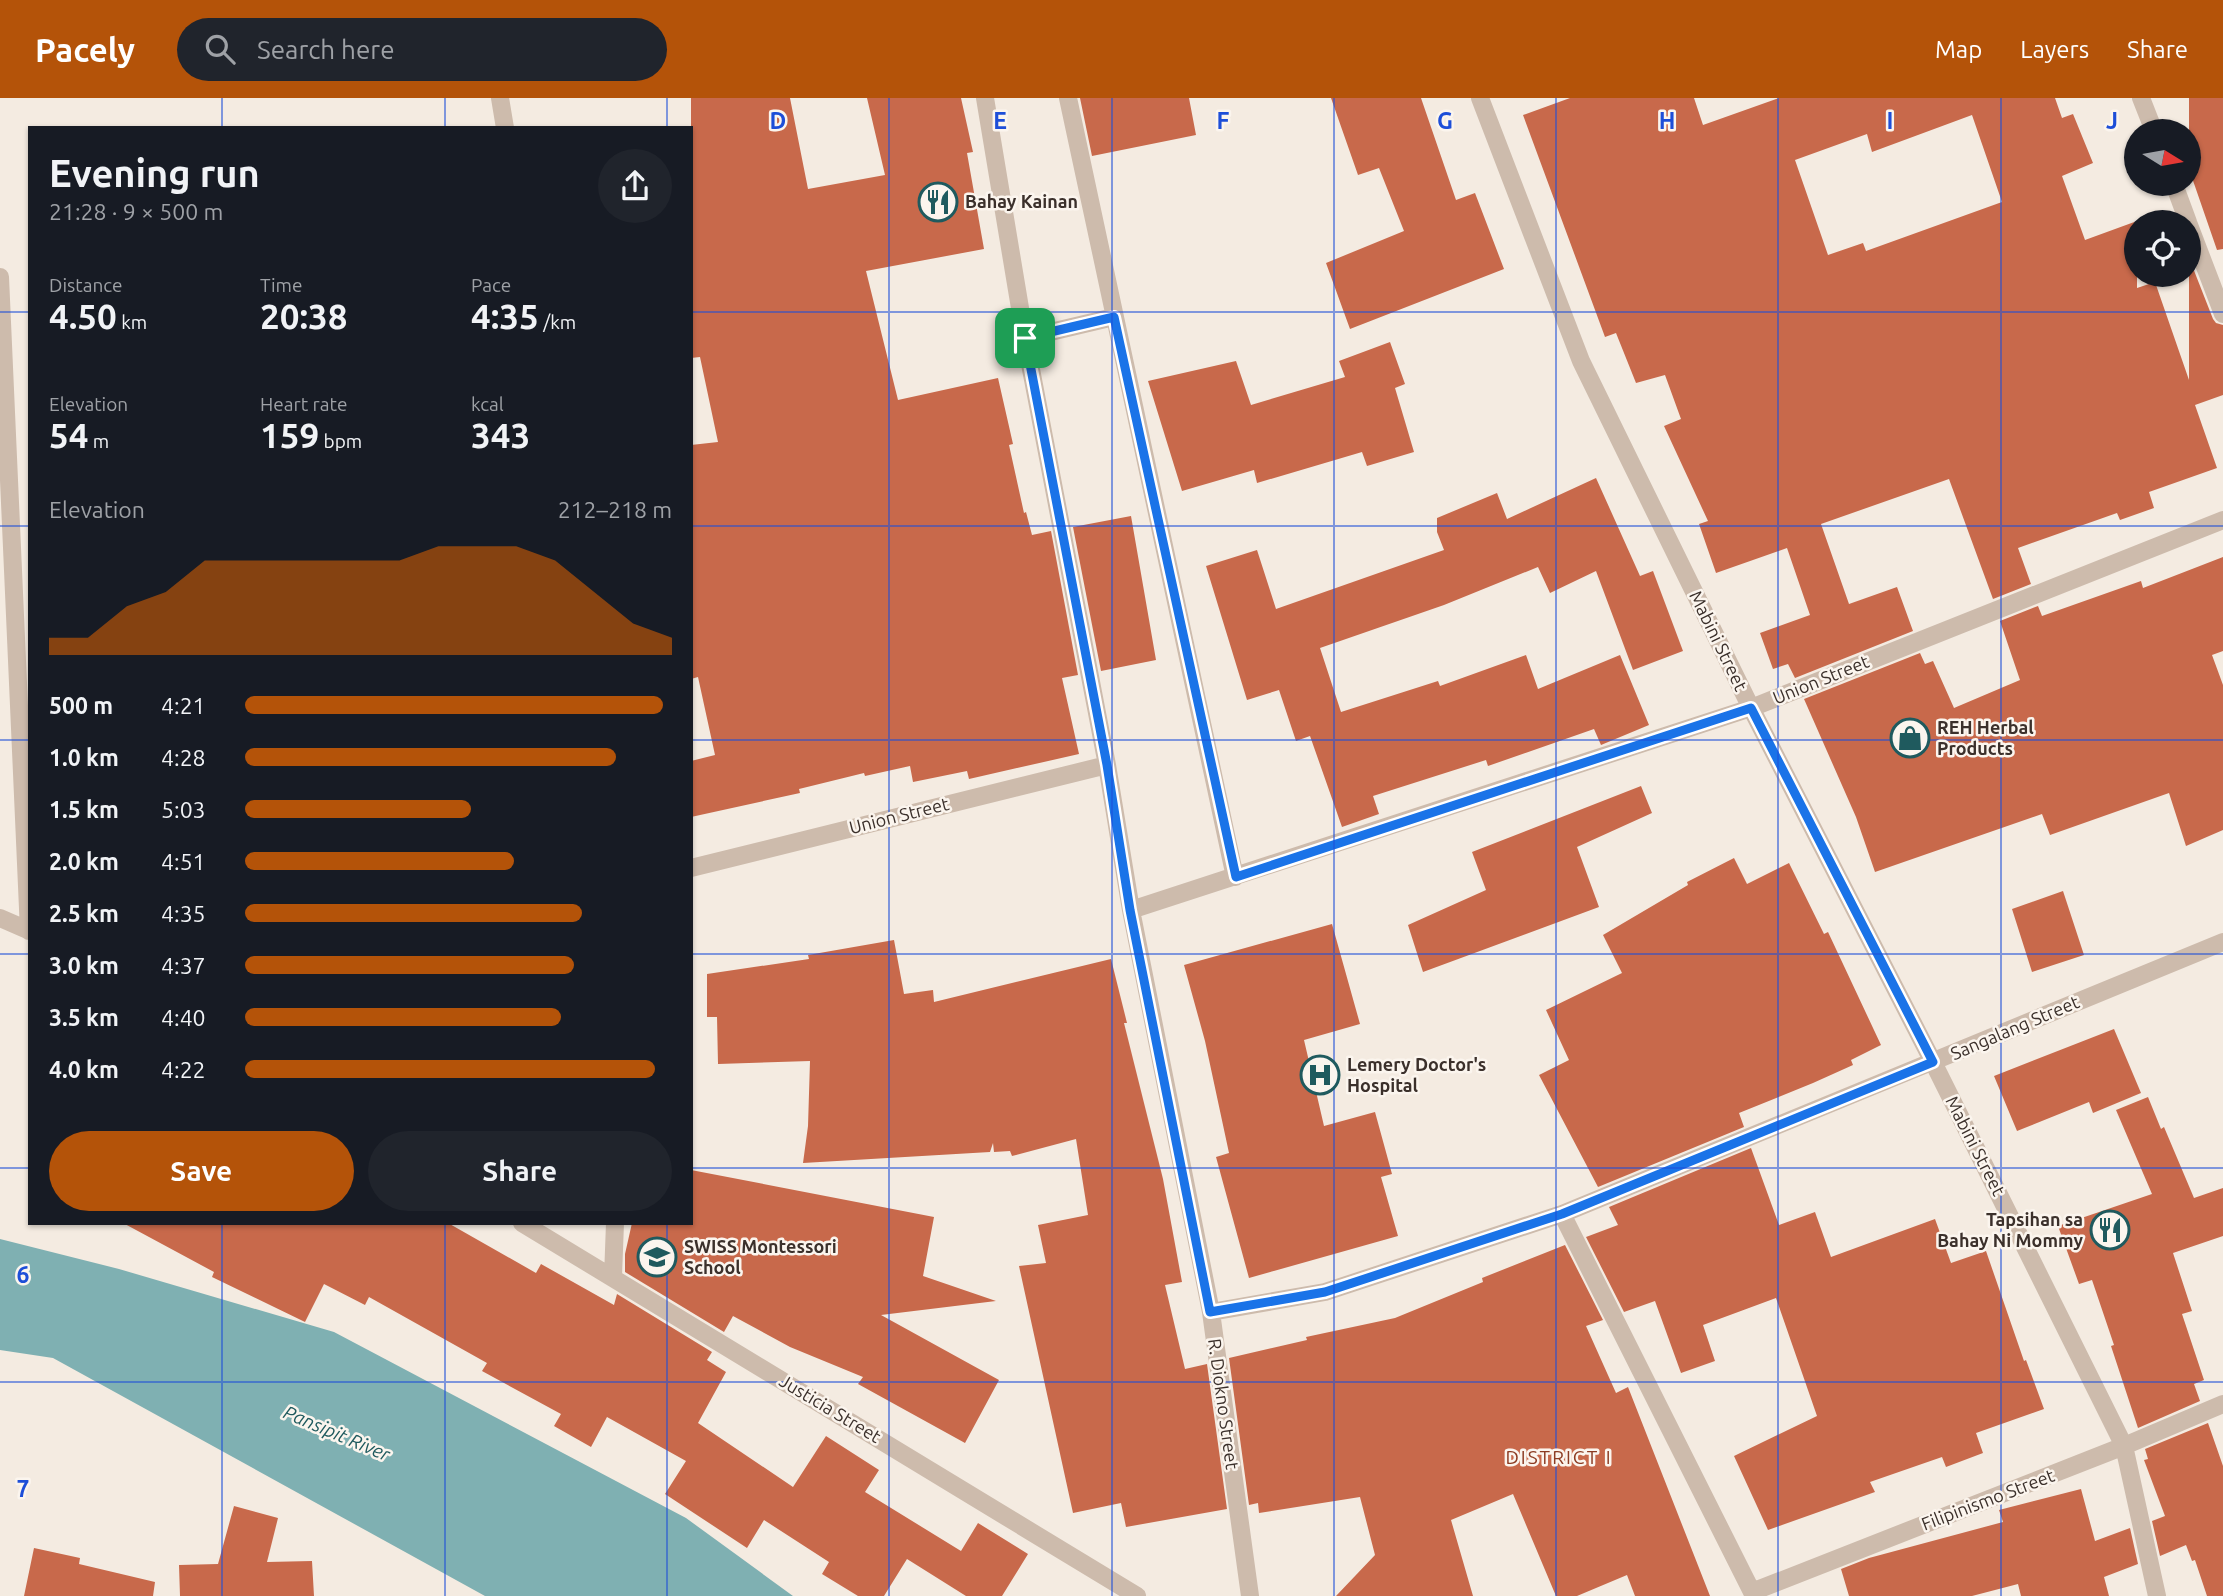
<!DOCTYPE html>
<html lang="en">
<head>
<meta charset="utf-8">
<style>
	body { margin:0; font-family:Ubuntu,sans-serif; background:#20242c; color:#f1f3f6; height:100vh; display:flex; flex-direction:column; font-size:26px; white-space:nowrap }
	* { box-sizing:border-box; margin:0 }
	p { font-size:23px; color:#9ea1a6 }
	.icon { flex:none; width:38px; height:38px; fill:none; stroke:currentColor; stroke-width:2; stroke-linecap:round; stroke-linejoin:round }
	.map { position:relative; flex:1; overflow:hidden }
	.drawer { position:absolute; left:28px; top:28px; width:665px; height:1099px; display:flex; flex-direction:column; background:#171b24; border-radius:0px; box-shadow:0 2px 5px #0004 }
	.drawer>* { flex:none }
	.needle { width:46px; rotate:101deg }
	.buttons { position:absolute; left:2124px; top:21px; display:grid; gap:14px }
	.buttons a { display:grid; place-items:center; width:77px; height:77px; border-radius:50%; background:#171b24; box-shadow:0 2px 5px #0004; font-size:35px }
	.pin { position:absolute; display:grid; place-items:center; width:60px; height:60px; color:#fff; margin:-30px; border-radius:14px; box-shadow:0 4px 10px #0006 }
	.round { display:grid; place-items:center; flex:none; width:74px; height:74px; border-radius:37px; background:#20242c }
	.head { display:flex; align-items:center; justify-content:space-between; height:119px; padding:0 21px }
	h1 { font-size:38px; font-weight:700; line-height:52px }
	.stats { display:grid; grid-template-columns:repeat(3,1fr); gap:10px; height:119px; padding:7px 21px }
	.stats div { display:grid; align-content:center }
	.stats b { font-size:35px; font-weight:700 }
	.stats small { font-size:19px; font-weight:400 }
	.stats p { font-size:19px }
	.chart { height:196px; padding:14px 21px }
	.chart p { display:flex; justify-content:space-between }
	.chart svg { width:100%; height:126px; margin-top:7px; fill:#b45309; opacity:.7 }
	.action { display:flex; gap:14px; margin-top:auto; padding:14px 21px }
	.action a { flex:1; height:80px; border-radius:42px; background:#b45309; color:#fff; font-size:28px; font-weight:700; line-height:80px; text-align:center }
	.action a+a { background:#20242c; color:#f1f3f6 }
	ul { padding:0 21px; list-style:none; font-size:23px }
	li { display:grid; grid-template-columns:112px 84px 1fr; align-items:center; height:52px }
	li i { height:18px; border-radius:9px; background:#b45309 }
	header { display:flex; align-items:center; gap:42px; box-sizing:border-box; height:98px; padding:0 35px; background:#b45309; color:#fff }
	header strong { font-size:33px }
	nav { display:flex; gap:38px; margin-inline-start:auto; font-size:24px }
	.search { width:490px; height:63px; background:#20242c; display:flex; align-items:center; gap:18px; box-sizing:border-box; padding:0 24px; border-radius:38px; color:#9ea1a6; font-size:26px }
	.map>svg:first-child { display:block }
	.water { fill:#7fb0b2 }
	.building { fill:#c8694b; fill-rule:evenodd }
	.lines { fill:none; stroke-linecap:round; stroke-linejoin:round }
	.minor { stroke:#cdbbac; stroke-width:18 }
	.route-casing { stroke:#fff; stroke-width:14 }
	.route { stroke:#1a73e8; stroke-width:9 }
	.grid { fill:none; stroke:#1d4ed8; stroke-width:2; stroke-opacity:0.55 }
	.labels { text-anchor:middle; stroke-width:5; stroke-linejoin:round; paint-order:stroke }
	.poi-label { font-size:18px; font-weight:bold; fill:#3b302b; stroke:#fbf5ee; text-anchor:start }
	.street-label { font-size:18px; fill:#3b302b; stroke:#fbf5ee }
	.water-label { font-size:19px; font-style:italic; fill:#1f5a5e; stroke:#fbf5ee }
	.neighbourhood-label { font-size:19px; letter-spacing:2px; fill:#8c3b22; stroke:#fbf5ee }
	.grid-label { font-size:23px; text-anchor:middle; font-weight:bold; fill:#1d4ed8; stroke:#fbf5ee; stroke-width:5; stroke-linejoin:round; paint-order:stroke }
</style>
</head>
<body>
<header>
<strong>Pacely</strong>
<div class="search"><svg class="icon" aria-label="search" viewBox="0 0 24 24"><circle cx="10" cy="10" r="6"/><path d="M15 15l6 6"/></svg>Search here</div>
<nav><a>Map</a><a>Layers</a><a>Share</a></nav>
</header>
<div class="map">
<svg width="2223" height="1498" viewBox="0 0 2223 1498">
	<rect width="100%" height="100%" fill="#f4ebe1"/>
	<path class="water" d="M0 1141 119 1171 334 1234 686 1420 793 1498H485L53 1260 0 1252Z"/>
	<path class="building" d="M691 0H790L808 91 885 77 867 0H961L973 54 967 55 984 151 866 173 898 302 998 280 1013 346 1009 347 1024 415 1026 414 1032 437 1051 433 1078 577 1062 580 1079 656 969 681 967 673 913 684 910 668 865 678 864 675 799 691 800 695 691 719V663L715 657 698 579 691 581V347L718 344 700 259 691 260Z
		M1080 0H1189L1196 37 1092 58Z
		M1331 0H1421L1456 102 1475 95 1504 171 1350 231 1326 165 1404 133 1379 70 1358 77Z
		M1570 0H1694L1703 27 1779 0H2055L2062 20 2073 16 2093 65 2062 78 2085 142 2137 123V190L2155 184 2189 282V172L2193 170 2213 221 2216 225 2223 227V297L2195 307 2217 370 2149 394 2154 410 2120 422 2117 415 2018 450 2031 486 1993 501 1949 381 1821 426 1849 506 1897 489 1913 533 1795 580 1788 566 1773 571 1760 535 1810 517 1787 450 1716 475 1699 426 1708 423 1664 328 1681 321 1665 277 1636 285 1616 235 1605 239 1523 17ZM1972 17 2002 104 1866 153 1863 145 1828 157 1795 62 1867 36 1872 54Z
		M2189 0H2223V151L2217 152 2189 71Z
		M1390 244 1405 286 1395 290 1414 354 1367 368 1362 354 1257 385 1254 372 1182 393 1148 283 1236 263 1251 307 1345 279 1339 263Z
		M1596 380 1640 478 1653 473 1683 553 1633 572 1596 473 1550 495 1538 469 1444 507 1320 550 1341 614 1438 583 1440 588 1526 557 1538 591 1620 557 1649 627 1601 647 1594 631 1488 668 1486 662 1373 698 1379 716 1342 729 1310 638 1296 643 1279 592 1247 602 1206 468 1257 452 1276 511 1444 452 1437 434V420L1497 395 1507 421Z
		M1131 418 1156 562 1101 573 1073 429Z
		M2223 459V553L2212 557 2223 587V732L2186 748 2169 695 2050 737 2042 716 1875 774 1856 719 1804 601 1920 555 1925 566 1933 563 1954 610 2020 582 2000 523 2038 508 2042 518 2141 483 2143 490Z
		M1641 688 1652 715 1577 749 1599 809 1423 874 1408 827 1486 792 1472 754Z
		M1734 760 1747 786 1789 765 1824 836 1828 834 1881 947 1851 962 1853 967 1813 985 1739 1015 1744 1029 1598 1089 1539 977 1569 962 1546 912 1622 875 1603 837 1688 787 1687 784Z
		M2063 793 2084 857 2032 874 2012 811Z
		M1332 826 1360 926 1304 942 1324 1028 1375 1014 1392 1076 1381 1079 1398 1138 1249 1180 1216 1059 1229 1055 1205 943 1184 867Z
		M894 842 904 896 933 892 934 904 1111 861 1127 925H1124L1163 1081 1182 1184 1165 1187 1185 1271 1207 1266 1227 1411 1126 1429 1121 1405 1073 1415 1019 1168 1046 1165 1038 1127 1088 1117 1076 1041 1012 1058 1010 1053 994 1054 993 1045 990 1054 803 1065 808 1028 810 963 718 966 717 919H707V876L809 861 808 857Z
		M2114 931 2141 995 2093 1015 2089 1004 2017 1033 1994 978Z
		M2148 999 2161 1031 2164 1029 2194 1100 2223 1090V1138L2173 1155 2192 1213 2182 1216 2204 1282 2194 1286 2200 1303 2138 1330 2111 1248 2114 1247 2092 1182 2079 1186 2058 1128 2152 1096 2116 1012Z
		M1751 1050 1779 1127 1815 1114 1831 1159 1935 1121 1951 1165 1986 1153 2024 1263 2026 1262 2044 1311 1976 1335 1983 1355 1946 1369 1942 1359 1870 1384 1875 1394 1768 1432 1734 1358 1817 1318 1776 1200 1703 1227 1715 1263 1681 1275 1655 1203 1624 1214 1586 1139 1618 1127 1609 1109Z
		M691 1072 934 1119 923 1178 996 1203 881 1217 999 1282 965 1345 858 1286 863 1279 790 1249 733 1218 724 1234 625 1174V1156L632 1125H691Z
		M123 1125H448L536 1175 541 1166 614 1207 617 1196 712 1254 707 1262 726 1274 698 1325 793 1389 826 1338 879 1372 865 1394 961 1453 978 1425 1028 1456 1002 1498H966L907 1461 884 1498H858L822 1476 829 1464 764 1422 747 1450 665 1396 686 1363 607 1319 591 1349 554 1328 561 1316 482 1273 487 1265 369 1199 365 1207 324 1186 305 1224 212 1179 214 1174Z
		M1565 1147 1603 1222 1586 1228 1616 1295 1628 1289 1710 1498H1635L1627 1477 1577 1498H1556L1513 1396 1451 1422 1473 1498H1336L1375 1457 1360 1399 1259 1415 1258 1405 1249 1407 1229 1260 1307 1242 1306 1239 1395 1220 1483 1184 1482 1180Z
		M2208 1325 2223 1368V1498H2207L2195 1462 2192 1463 2186 1447 2160 1458 2152 1423 2165 1418 2144 1362 2148 1361 2145 1351Z
		M2081 1391 2095 1443 2130 1430 2138 1466 2104 1479 2109 1498H2021L2018 1486 1972 1498H1849L1841 1471 1869 1460 2003 1424 1999 1412Z
		M234 1408 278 1420 267 1464 312 1463 314 1498H180L179 1467 218 1466Z
		M34 1450 80 1460 79 1466 155 1484 153 1498H24Z"/>
	<g class="lines">
		<path class="minor" d="M500 0 505 30
			M985 0 1025 240 1107 667 1131 812 1211 1214 1250 1498
			M1068 0 1235 779
			M1480 0 1581 263 1751 610 1933 964 2124 1348 2157 1498
			M2141 0 2154 33
			M2174 86 2188 124
			M2189 127 2223 216
			M0 179 29 833
			M1025 240 1114 219
			M691 770 1107 667
			M1131 812 1751 610 2223 422
			M0 820 30 833
			M1562 1116 1754 1498
			M522 1125 1137 1498
			M613 1179 615 1125
			M1211 1214 1325 1194 1562 1116 2223 844
			M1752 1494 2124 1348 2223 1306"/>
	</g>
	<g class="lines">
		<defs>
			<path id="route" d="M1114 219 1236 779 1751 610 1933 964 1562 1116 1325 1194 1210 1214 1130 812 1107 667 1025 240Z"/>
		</defs>
		<use href="#route" class="route-casing"/>
		<use href="#route" class="route"/>
	</g>
	<path class="grid" d="M222 0V30M445 0V30M667 0V30M889 0V1498M1112 0V1498M1334 0V1498M1556 0V1498M1778 0V1498M2001 0V1498M0 214H30M691 214H2223M0 428H30M691 428H2223M0 642H30M691 642H2223M0 856H30M691 856H2223M0 1070H30M691 1070H2223M222 1125V1498M445 1125V1498M667 1125V1498M0 1284H2223"/>
	<defs>
		<symbol id="restaurant-ring" viewBox="-11 -11 22 22"><circle r="9.5" fill="#fbf5ee" stroke="#1f5a5e" stroke-width="1.5"/><path d="M-5-6h1v4h1v-4h1v4h1v-4h1v5L-1.5 .5V6h-2V.5L-5-1ZM5-6V6H3V1.5H1.5Q1.5-4 5-6Z" fill="#1f5a5e"/></symbol>
		<symbol id="shop-ring" viewBox="-11 -11 22 22"><circle r="9.5" fill="#fbf5ee" stroke="#1f5a5e" stroke-width="1.5"/><path d="M-5-2.5h2.3a2.7 3.5 0 0 1 5.4 0H5L5.5 6h-11ZM-1.5-2.5h3a1.5 2.3 0 0 0-3 0Z" fill="#1f5a5e"/></symbol>
		<symbol id="hospital-ring" viewBox="-11 -11 22 22"><circle r="9.5" fill="#fbf5ee" stroke="#1f5a5e" stroke-width="1.5"/><path d="M-5-5h3v3.5h4V-5h3V5h-3V1.5h-4V5h-3Z" fill="#1f5a5e"/></symbol>
		<symbol id="school-ring" viewBox="-11 -11 22 22"><circle r="9.5" fill="#fbf5ee" stroke="#1f5a5e" stroke-width="1.5"/><path d="M0-5L7-2L0 1L-7-2ZM-4 1L0 2.5L4 1V4Q0 6-4 4Z" fill="#1f5a5e"/></symbol>
	</defs>
	<g fill-rule="evenodd">
		<use href="#restaurant-ring" x="916" y="82" width="44" height="44"/>
		<use href="#shop-ring" x="1888" y="618" width="44" height="44"/>
		<use href="#hospital-ring" x="1298" y="955" width="44" height="44"/>
		<use href="#restaurant-ring" x="2088" y="1110" width="44" height="44"/>
		<use href="#school-ring" x="635" y="1137" width="44" height="44"/>
	</g>
	<g class="labels">
		<g class="poi-label">
			<text x="965" y="110">Bahay Kainan</text>
			<text x="1937" y="636">REH Herbal<tspan x="1937" dy="21">Products</tspan></text>
			<text x="1347" y="973">Lemery Doctor's<tspan x="1347" dy="21">Hospital</tspan></text>
			<text x="2083" y="1128" text-anchor="end">Tapsihan sa<tspan x="2083" dy="21">Bahay Ni Mommy</tspan></text>
			<text x="684" y="1155">SWISS Montessori<tspan x="684" dy="21">School</tspan></text>
		</g>
		<g class="street-label">
			<text transform="translate(1718 543) rotate(64)" y="6">Mabini Street</text>
			<text transform="translate(1821 582) rotate(-22)" y="6">Union Street</text>
			<text transform="translate(899 718) rotate(-14)" y="6">Union Street</text>
			<text transform="translate(2015 930) rotate(-23)" y="6">Sangalang Street</text>
			<text transform="translate(1975 1048) rotate(63)" y="6">Mabini Street</text>
			<text transform="translate(1223 1306) rotate(82)" y="6">R. Diokno Street</text>
			<text transform="translate(830 1311) rotate(31)" y="6">Justicia Street</text>
			<text transform="translate(1988 1402) rotate(-21)" y="6">Filipinismo Street</text>
		</g>
		<g class="water-label">
			<text transform="translate(337 1335) rotate(23)" y="7">Pansipit River</text>
		</g>
		<g class="neighbourhood-label">
			<text x="1559" y="1366">DISTRICT I</text>
		</g>
	</g>
	<g class="grid-label">
		<text x="778" y="31">D</text>
		<text x="1000" y="31">E</text>
		<text x="1223" y="31">F</text>
		<text x="1445" y="31">G</text>
		<text x="1667" y="31">H</text>
		<text x="1890" y="31">I</text>
		<text x="2112" y="31">J</text>
		<text x="23" y="1185">6</text>
		<text x="23" y="1399">7</text>
	</g>
</svg>
<div class="buttons">
<a><svg class="needle" viewBox="-14 -14 28 28"><path d="M0-13l5 13h-10z" fill="#e53935"/><path d="M0 13l5-13h-10z" fill="#9ea1a6"/></svg></a>
<a><svg class="icon" aria-label="locate" viewBox="0 0 24 24"><circle cx="12" cy="12" r="6"/><path d="M12 2v4M12 18v4M2 12h4M18 12h4"/></svg></a>
</div>
<div class="pin" style="left:1025px;top:240px;background:#1e9e55"><svg class="icon" aria-label="arrive" viewBox="0 0 24 24"><path d="M6 21V4h12l-3 4 3 4H6"/></svg></div>
<section class="drawer">
<div class="head"><div><h1>Evening run</h1><p>21:28 · 9 × 500 m</p></div><a class="round"><svg class="icon" aria-label="share" viewBox="0 0 24 24"><path d="M12 15V3M7 8l5-5 5 5M5 13v7h14v-7"/></svg></a></div>
<div class="stats">
<div><p>Distance</p><b>4.50<small> km</small></b></div>
<div><p>Time</p><b>20:38</b></div>
<div><p>Pace</p><b>4:35<small> /km</small></b></div>
</div>
<div class="stats">
<div><p>Elevation</p><b>54<small> m</small></b></div>
<div><p>Heart rate</p><b>159<small> bpm</small></b></div>
<div><p>kcal</p><b>343</b></div>
</div>
<div class="chart"><p><span>Elevation</span>212–218 m</p>
<svg viewBox="0 0 160 44" preserveAspectRatio="none"><path d="M0 44V38L10 38L20 27L30 22L40 11L50 11L60 11L70 11L80 11L90 11L100 6L110 6L120 6L130 11L140 22L150 33L160 38V44z"/></svg>
</div>
<ul>
<li><b>500 m</b>4:21<i style="width:98%"></i></li>
<li><b>1.0 km</b>4:28<i style="width:87%"></i></li>
<li><b>1.5 km</b>5:03<i style="width:53%"></i></li>
<li><b>2.0 km</b>4:51<i style="width:63%"></i></li>
<li><b>2.5 km</b>4:35<i style="width:79%"></i></li>
<li><b>3.0 km</b>4:37<i style="width:77%"></i></li>
<li><b>3.5 km</b>4:40<i style="width:74%"></i></li>
<li><b>4.0 km</b>4:22<i style="width:96%"></i></li>
</ul>
<div class="action"><a>Save</a><a>Share</a></div>
</section>
</div>
</body>
</html>
